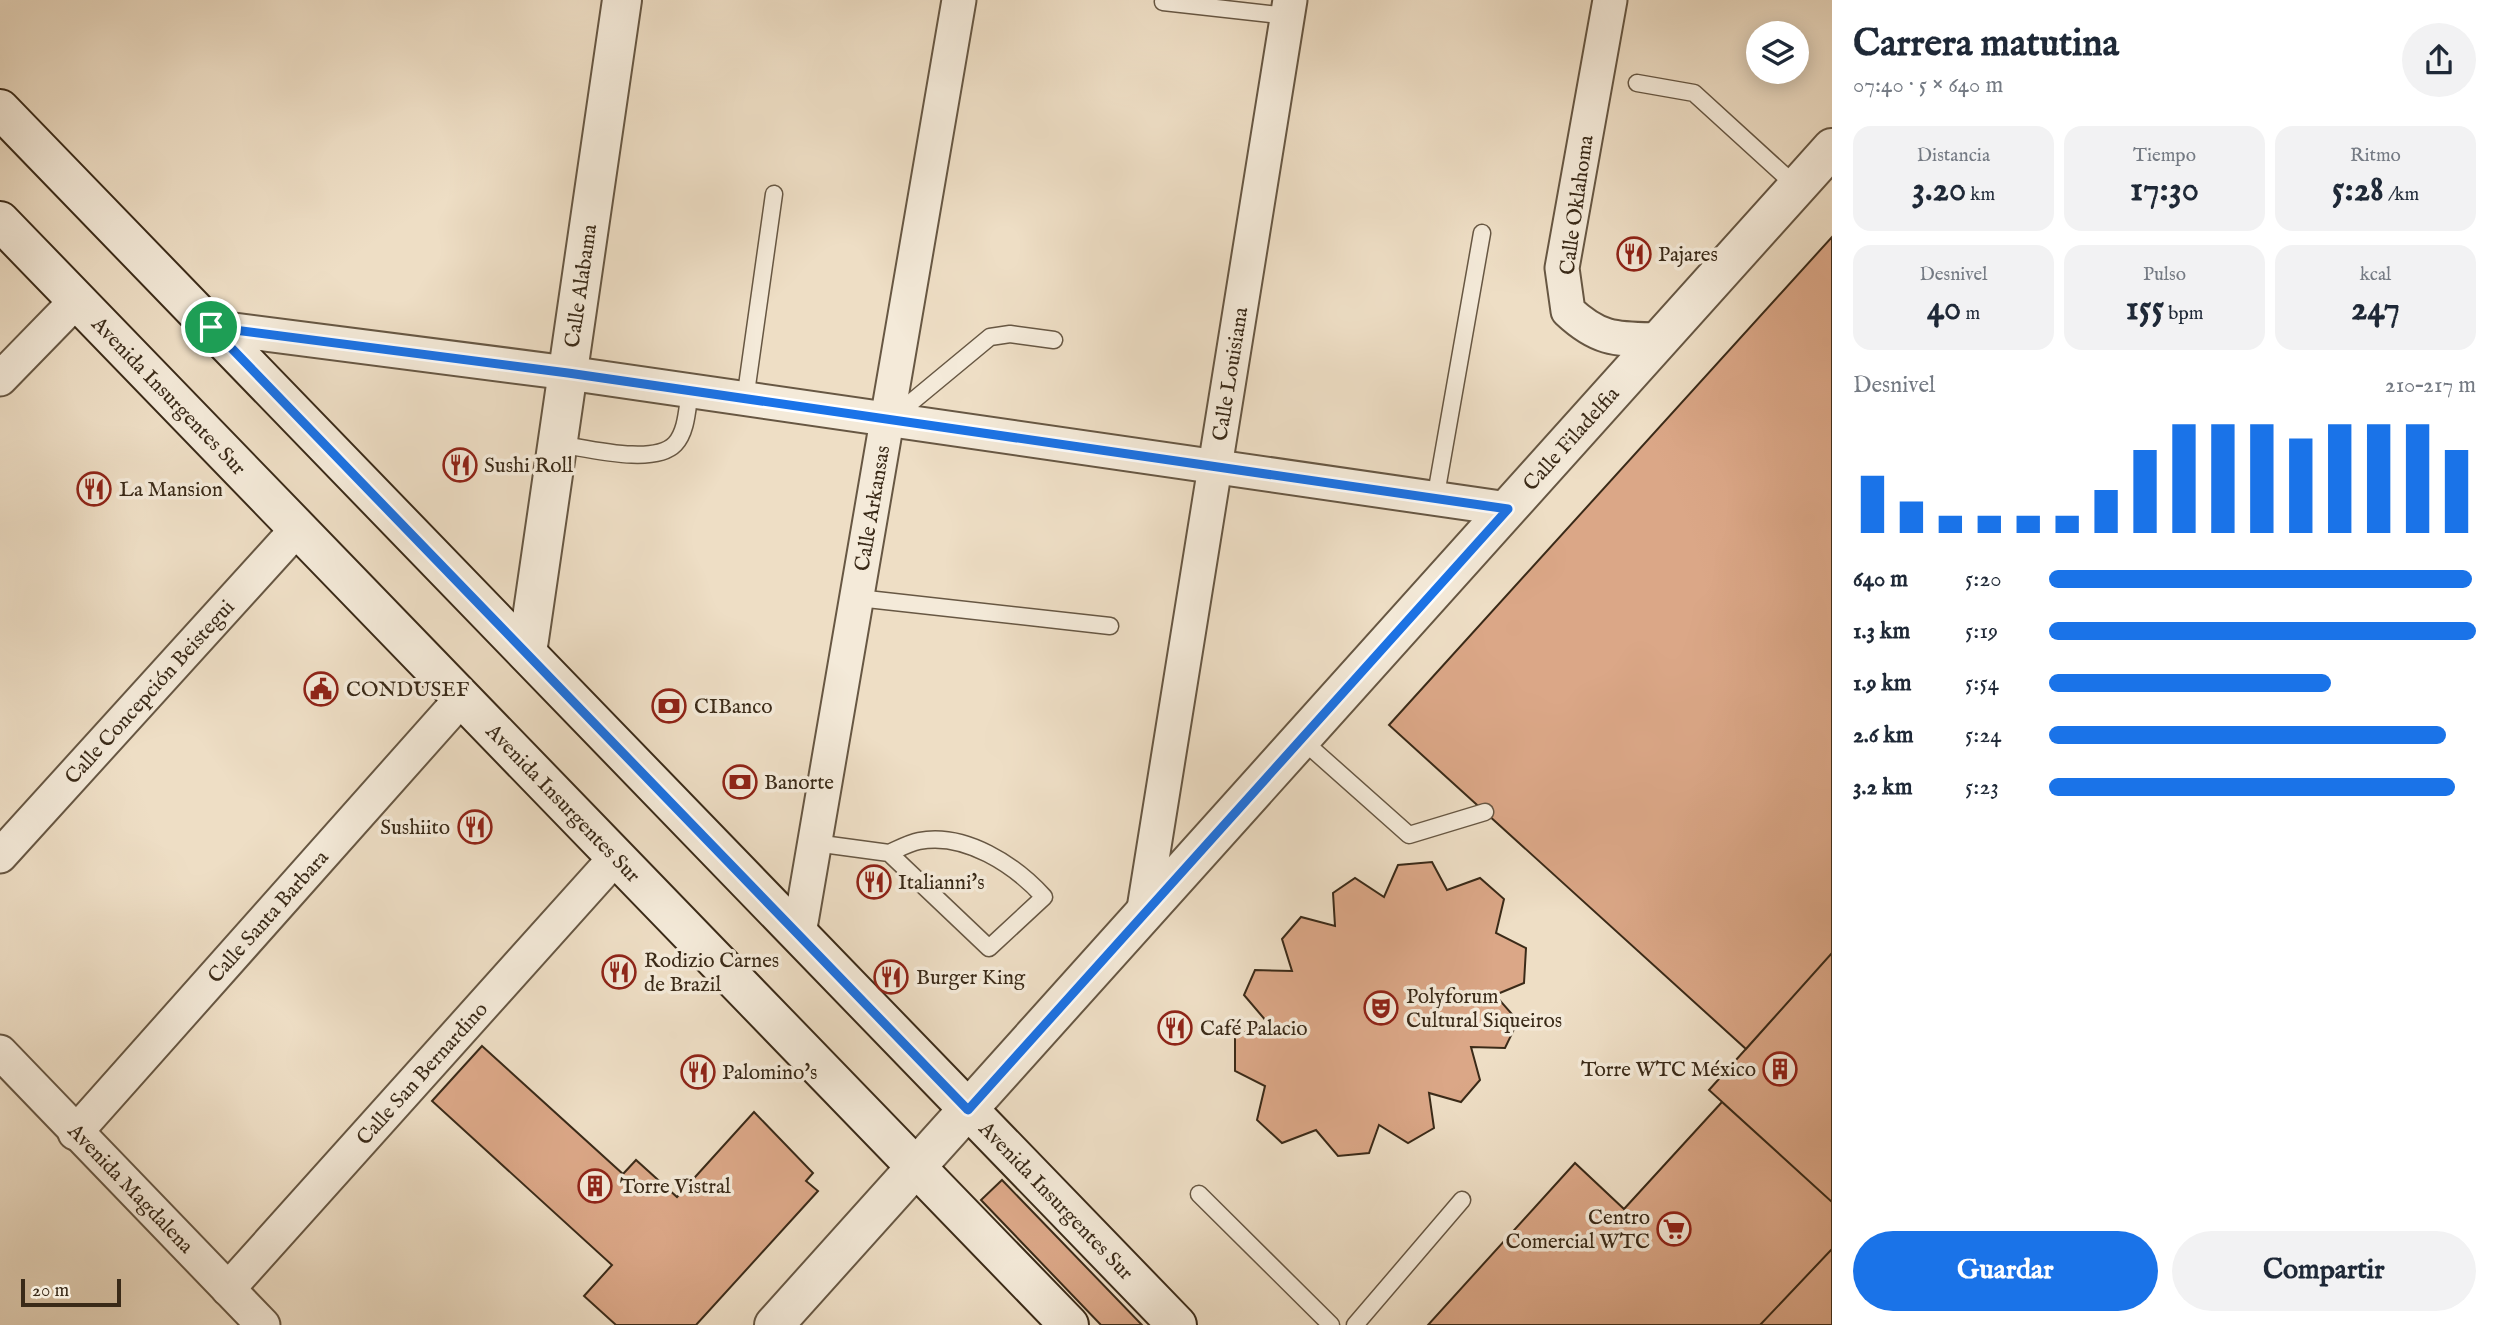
<!DOCTYPE html>
<html lang="es">
<head>
<meta charset="utf-8">
<style>
	body { margin:0; font-family:"IM FELL English",serif; background:#f2f2f3; color:#1f2937; height:100vh; display:flex; flex-direction:column; font-size:26px; white-space:nowrap }
	* { box-sizing:border-box; margin:0 }
	p { font-size:23px; color:#747a83 }
	.icon { flex:none; width:38px; height:38px; fill:none; stroke:currentColor; stroke-width:2; stroke-linecap:round; stroke-linejoin:round }
	.map { position:relative; flex:1; overflow:hidden }
	.side { display:flex; flex-direction:column; background:#fff; width:665px }
	.side>* { flex:none }
	.fabs { position:absolute; left:1746px; top:21px; display:grid; gap:14px }
	.fabs a { display:grid; place-items:center; width:63px; height:63px; border-radius:50%; background:#fff; box-shadow:0 4px 18px #0003; font-size:35px }
	.scale { position:absolute; left:21px; bottom:18px; width:100px; box-sizing:border-box; padding-left:7px; border:4px solid #3a2a18; border-top:0; font-size:19px; line-height:24px; white-space:nowrap; color:#3a2a18; -webkit-text-stroke:5px #f4ead9; paint-order:stroke }
	.pin { position:absolute; display:grid; place-items:center; width:60px; height:60px; color:#fff; margin:-30px; border:4px solid #fff; border-radius:50%; box-shadow:0 2px 7px #0007 }
	.round { display:grid; place-items:center; flex:none; width:74px; height:74px; border-radius:37px; background:#f2f2f3 }
	.summary { display:flex; align-items:center; justify-content:space-between; height:119px; padding:0 21px }
	h1 { font-size:38px; font-weight:700; line-height:52px }
	.stats { display:grid; grid-template-columns:repeat(3,1fr); gap:10px; height:119px; padding:7px 21px }
	.stats div { display:grid; align-content:center; border-radius:18px; background:#f2f2f3; text-align:center }
	.stats b { font-size:35px; font-weight:700 }
	.stats small { font-size:19px; font-weight:400 }
	.stats p { font-size:19px }
	.chart { height:196px; padding:14px 21px }
	.chart p { display:flex; justify-content:space-between }
	.chart svg { width:100%; height:126px; margin-top:7px; stroke:#1a73e8; stroke-width:6 }
	.button { display:flex; gap:14px; margin-top:auto; padding:14px 21px }
	.button a { flex:1; height:80px; border-radius:42px; background:#1a73e8; color:#fff; font-size:28px; font-weight:700; line-height:80px; text-align:center }
	.button a+a { background:#f2f2f3; color:#1f2937 }
	ul { padding:0 21px; list-style:none; font-size:23px }
	li { display:grid; grid-template-columns:112px 84px 1fr; align-items:center; height:52px }
	li i { height:18px; border-radius:9px; background:#1a73e8 }
	main { display:flex; flex:1; min-height:0 }
	.map>svg:first-child { display:block }
	.building { fill:#dba787; stroke:#3a2a18; stroke-width:2 }
	.lines { fill:none; stroke-linecap:round; stroke-linejoin:round }
	.service-casing { stroke:#675743; stroke-width:19 }
	.minor-casing { stroke:#675743; stroke-width:37 }
	.tertiary-casing { stroke:#675743; stroke-width:42 }
	.secondary-casing { stroke:#3a2a18; stroke-width:42 }
	.service { stroke:#f4ead9; stroke-width:16 }
	.minor { stroke:#f4ead9; stroke-width:33 }
	.tertiary { stroke:#f4ead9; stroke-width:38 }
	.secondary { stroke:#f4ead9; stroke-width:38 }
	.route-casing { stroke:#fff; stroke-width:14 }
	.route { stroke:#1a73e8; stroke-width:9 }
	.labels { text-anchor:middle; stroke-width:7; stroke-linejoin:round; paint-order:stroke }
	.street-label { font-size:21px; fill:#3a2a18; stroke:#f4ead9 }
	.poi-label { font-size:21px; fill:#3a2a18; stroke:#f4ead9; text-anchor:start }
</style>
</head>
<body>
<main>
<div class="map">
<svg width="1832" height="1325" viewBox="0 0 1832 1325">
	<rect width="100%" height="100%" fill="#eedec5"/>
	<filter id="stains"><feTurbulence type="fractalNoise" baseFrequency=".00286" numOctaves="4"/><feColorMatrix values="0 0 0 0 .2 0 0 0 0 .09 0 0 0 0 .02 0 0 0 .5 -.17"/></filter>
	<radialGradient id="worn" r=".72"><stop offset=".6" stop-color="#630" stop-opacity="0"/><stop offset="1" stop-color="#630" stop-opacity=".3"/></radialGradient>
	<path class="building" d="M1832 237V953L1746 1049 1389 725Z
		M1432 862 1447 890 1480 878 1504 899 1496 933 1526 948 1524 983 1495 995 1518 1021 1505 1048 1471 1047 1480 1080 1461 1102 1429 1093 1434 1128 1408 1143 1379 1125 1369 1153 1338 1156 1316 1130 1282 1143 1257 1120 1265 1086 1235 1071V1037L1267 1022 1244 995 1255 970 1292 971 1282 939 1301 917 1335 926 1333 893 1355 878 1384 897 1398 865Z
		M1832 953V1202L1709 1090Z
		M482 1046 623 1174 636 1160 677 1197 754 1112 813 1173 806 1181 818 1191 696 1325H616L584 1296 612 1265 432 1101Z
		M1722 1102 1832 1202V1249L1760 1325H1428L1575 1163 1624 1209Z
		M1002 1180 1142 1325H1101L981 1200Z
		M1832 1249V1325H1760Z"/>
	<g class="lines">
		<defs>
			<path id="service" d="M1163 2 1287 16
				M1637 83 1694 93 1797 187
				M745 400 774 194
				M891 419 990 337 1010 334 1054 340
				M558 444C587 448 654 466 675 444 687 431 687 408 690 391
				M1435 500 1482 233
				M858 598 1110 626
				M1301 739 1409 835 1485 812
				M815 843 889 853 989 948 1044 897C1015 865 965 832 919 841 909 843 898 849 889 853
				M1199 1194 1331 1325
				M1355 1325 1462 1200"/>
			<g id="minor">
				<path d="M1610 0 1562 268 1568 311C1600 341 1617 339 1660 340"/>
				<path d="M211 327 568 373 1508 509"/>
				<path d="M0 379 77 300"/>
				<path id="s1" d="M0 856 298 528"/>
				<path id="s2" d="M1143 915 1290 0"/>
				<path id="s3" d="M799 934 959 0"/>
				<path id="s4" d="M0 1052 263 1325"/>
				<path id="s5" d="M75 1133 462 698"/>
				<path id="s6" d="M228 1289 616 857"/>
			</g>
			<g id="tertiary">
				<path id="s7" d="M527 653 622 0"/>
				<path id="s8" d="M774 1325 1832 148"/>
			</g>
			<g id="secondary">
				<path id="s9" d="M0 109 1177 1325"/>
				<path id="s10" d="M0 221 1069 1325"/>
			</g>
		</defs>
		<use href="#service" class="service-casing"/>
		<use href="#minor" class="minor-casing"/>
		<use href="#tertiary" class="tertiary-casing"/>
		<use href="#secondary" class="secondary-casing"/>
		<use href="#service" class="service"/>
		<use href="#minor" class="minor"/>
		<use href="#tertiary" class="tertiary"/>
		<use href="#secondary" class="secondary"/>
	</g>
	<g class="lines">
		<defs>
			<path id="route" d="M211 327 568 373 1508 509 968 1110Z"/>
		</defs>
		<use href="#route" class="route-casing"/>
		<use href="#route" class="route"/>
	</g>
	<defs>
		<symbol id="restaurant-ring" viewBox="-11 -11 22 22"><circle r="9.5" fill="#f4ead9" stroke="#8f2418" stroke-width="1.5"/><path d="M-5-6h1v4h1v-4h1v4h1v-4h1v5L-1.5 .5V6h-2V.5L-5-1ZM5-6V6H3V1.5H1.5Q1.5-4 5-6Z" fill="#8f2418"/></symbol>
		<symbol id="civic-ring" viewBox="-11 -11 22 22"><circle r="9.5" fill="#f4ead9" stroke="#8f2418" stroke-width="1.5"/><path d="M-.6-6.5H3V-4.5H.6V-3L4-1V1h2V6H-6V1h2V-1L-.6-3ZM-1.2 2.5V6h2.4V2.5Z" fill="#8f2418"/></symbol>
		<symbol id="bank-ring" viewBox="-11 -11 22 22"><circle r="9.5" fill="#f4ead9" stroke="#8f2418" stroke-width="1.5"/><path d="M-6-4H6V4H-6ZM0-2.3a2.3 2.3 0 1 0 0 4.6a2.3 2.3 0 1 0 0-4.6Z" fill="#8f2418"/></symbol>
		<symbol id="theatre-ring" viewBox="-11 -11 22 22"><circle r="9.5" fill="#f4ead9" stroke="#8f2418" stroke-width="1.5"/><path d="M-5-5.5Q0-4 5-5.5V0Q5 5 0 6Q-5 5-5 0ZM-3.3-2.5H-1v1.5H-3.3ZM1-2.5H3.3v1.5H1ZM-2.8 1Q0 5.5 2.8 1Z" fill="#8f2418"/></symbol>
		<symbol id="building-ring" viewBox="-11 -11 22 22"><circle r="9.5" fill="#f4ead9" stroke="#8f2418" stroke-width="1.5"/><path d="M-4-6H4V6H1V3H-1V6H-4ZM-2.5-4.3h1.7v1.8h-1.7ZM.8-4.3h1.7v1.8H.8ZM-2.5-1h1.7V.8h-1.7ZM.8-1h1.7V.8H.8Z" fill="#8f2418"/></symbol>
		<symbol id="supermarket-ring" viewBox="-11 -11 22 22"><circle r="9.5" fill="#f4ead9" stroke="#8f2418" stroke-width="1.5"/><path d="M-6-5.5h2.5l.6 2H6L4.5 2H-2.5L-4.4-4H-6ZM-1.5 3.2a1.3 1.3 0 1 0 .1 0ZM3 3.2a1.3 1.3 0 1 0 .1 0Z" fill="#8f2418"/></symbol>
	</defs>
	<g fill-rule="evenodd">
		<use href="#restaurant-ring" x="1615" y="235" width="38" height="38"/>
		<use href="#restaurant-ring" x="441" y="446" width="38" height="38"/>
		<use href="#restaurant-ring" x="75" y="470" width="38" height="38"/>
		<use href="#civic-ring" x="302" y="670" width="38" height="38"/>
		<use href="#bank-ring" x="650" y="687" width="38" height="38"/>
		<use href="#bank-ring" x="721" y="763" width="38" height="38"/>
		<use href="#restaurant-ring" x="456" y="808" width="38" height="38"/>
		<use href="#restaurant-ring" x="855" y="863" width="38" height="38"/>
		<use href="#restaurant-ring" x="600" y="953" width="38" height="38"/>
		<use href="#restaurant-ring" x="872" y="958" width="38" height="38"/>
		<use href="#theatre-ring" x="1362" y="989" width="38" height="38"/>
		<use href="#restaurant-ring" x="1156" y="1009" width="38" height="38"/>
		<use href="#building-ring" x="1761" y="1050" width="38" height="38"/>
		<use href="#restaurant-ring" x="679" y="1053" width="38" height="38"/>
		<use href="#building-ring" x="576" y="1167" width="38" height="38"/>
		<use href="#supermarket-ring" x="1655" y="1210" width="38" height="38"/>
	</g>
	<g class="labels">
		<g class="street-label">
			<text transform="translate(1576 205) rotate(-82)" y="7">Calle Oklahoma</text>
			<text dy="7" stroke="none"><textPath href="#s7" startOffset="371">Calle Alabama</textPath></text>
			<text dy="7" stroke="none"><textPath href="#s2" startOffset="548">Calle Louisiana</textPath></text>
			<text dy="7" stroke="none"><textPath href="#s10" startOffset="243">Avenida Insurgentes Sur</textPath></text>
			<text dy="7" stroke="none"><textPath href="#s8" startOffset="1192">Calle Filadelfia</textPath></text>
			<text dy="7" stroke="none"><textPath href="#s3" startOffset="432">Calle Arkansas</textPath></text>
			<text dy="7" stroke="none"><textPath href="#s1" startOffset="222">Calle Concepción Beistegui</textPath></text>
			<text dy="7" stroke="none"><textPath href="#s10" startOffset="810">Avenida Insurgentes Sur</textPath></text>
			<text dy="7" stroke="none"><textPath href="#s5" startOffset="290">Calle Santa Barbara</textPath></text>
			<text dy="7" stroke="none"><textPath href="#s6" startOffset="290">Calle San Bernardino</textPath></text>
			<text dy="7" stroke="none"><textPath href="#s4" startOffset="189">Avenida Magdalena</textPath></text>
			<text dy="7" stroke="none"><textPath href="#s9" startOffset="1519">Avenida Insurgentes Sur</textPath></text>
		</g>
		<g class="poi-label">
			<text x="1658" y="261">Pajares</text>
			<text x="484" y="472">Sushi Roll</text>
			<text x="119" y="496">La Mansion</text>
			<text x="346" y="696">CONDUSEF</text>
			<text x="694" y="713">CIBanco</text>
			<text x="764" y="789">Banorte</text>
			<text x="450" y="834" text-anchor="end">Sushiito</text>
			<text x="898" y="889">Italianni's</text>
			<text x="644" y="967">Rodizio Carnes<tspan x="644" dy="24">de Brazil</tspan></text>
			<text x="916" y="984">Burger King</text>
			<text x="1406" y="1003">Polyforum<tspan x="1406" dy="24">Cultural Siqueiros</tspan></text>
			<text x="1200" y="1035">Café Palacio</text>
			<text x="1756" y="1076" text-anchor="end">Torre WTC México</text>
			<text x="722" y="1079">Palomino's</text>
			<text x="620" y="1193">Torre Vistral</text>
			<text x="1650" y="1224" text-anchor="end">Centro<tspan x="1650" dy="24">Comercial WTC</tspan></text>
		</g>
	</g>
	<rect width="100%" height="100%" filter="url(#stains)"/>
	<rect width="100%" height="100%" fill="url(#worn)"/>
</svg>
<div class="fabs">
<a><svg class="icon" aria-label="layers" viewBox="0 0 24 24"><path d="M12 4l9 5-9 5-9-5zM3 14l9 5 9-5"/></svg></a>
</div>
<div class="scale">20 m</div>
<div class="pin" style="left:211px;top:327px;background:#1e9e55"><svg class="icon" aria-label="arrive" viewBox="0 0 24 24"><path d="M6 21V4h12l-3 4 3 4H6"/></svg></div>
</div>
<section class="side">
<div class="summary"><div><h1>Carrera matutina</h1><p>07:40 · 5 × 640 m</p></div><a class="round"><svg class="icon" aria-label="share" viewBox="0 0 24 24"><path d="M12 15V3M7 8l5-5 5 5M5 13v7h14v-7"/></svg></a></div>
<div class="stats">
<div><p>Distancia</p><b>3.20<small> km</small></b></div>
<div><p>Tiempo</p><b>17:30</b></div>
<div><p>Ritmo</p><b>5:28<small> /km</small></b></div>
</div>
<div class="stats">
<div><p>Desnivel</p><b>40<small> m</small></b></div>
<div><p>Pulso</p><b>155<small> bpm</small></b></div>
<div><p>kcal</p><b>247</b></div>
</div>
<div class="chart"><p><span>Desnivel</span>210–217 m</p>
<svg viewBox="0 0 160 44" preserveAspectRatio="none"><path d="M5 44V24M15 44V33M25 44V38M35 44V38M45 44V38M55 44V38M65 44V29M75 44V15M85 44V6M95 44V6M105 44V6M115 44V11M125 44V6M135 44V6M145 44V6M155 44V15"/></svg>
</div>
<ul>
<li><b>640 m</b>5:20<i style="width:99%"></i></li>
<li><b>1.3 km</b>5:19<i style="width:100%"></i></li>
<li><b>1.9 km</b>5:54<i style="width:66%"></i></li>
<li><b>2.6 km</b>5:24<i style="width:93%"></i></li>
<li><b>3.2 km</b>5:23<i style="width:95%"></i></li>
</ul>
<div class="button"><a>Guardar</a><a>Compartir</a></div>
</section>
</main>
</body>
</html>
